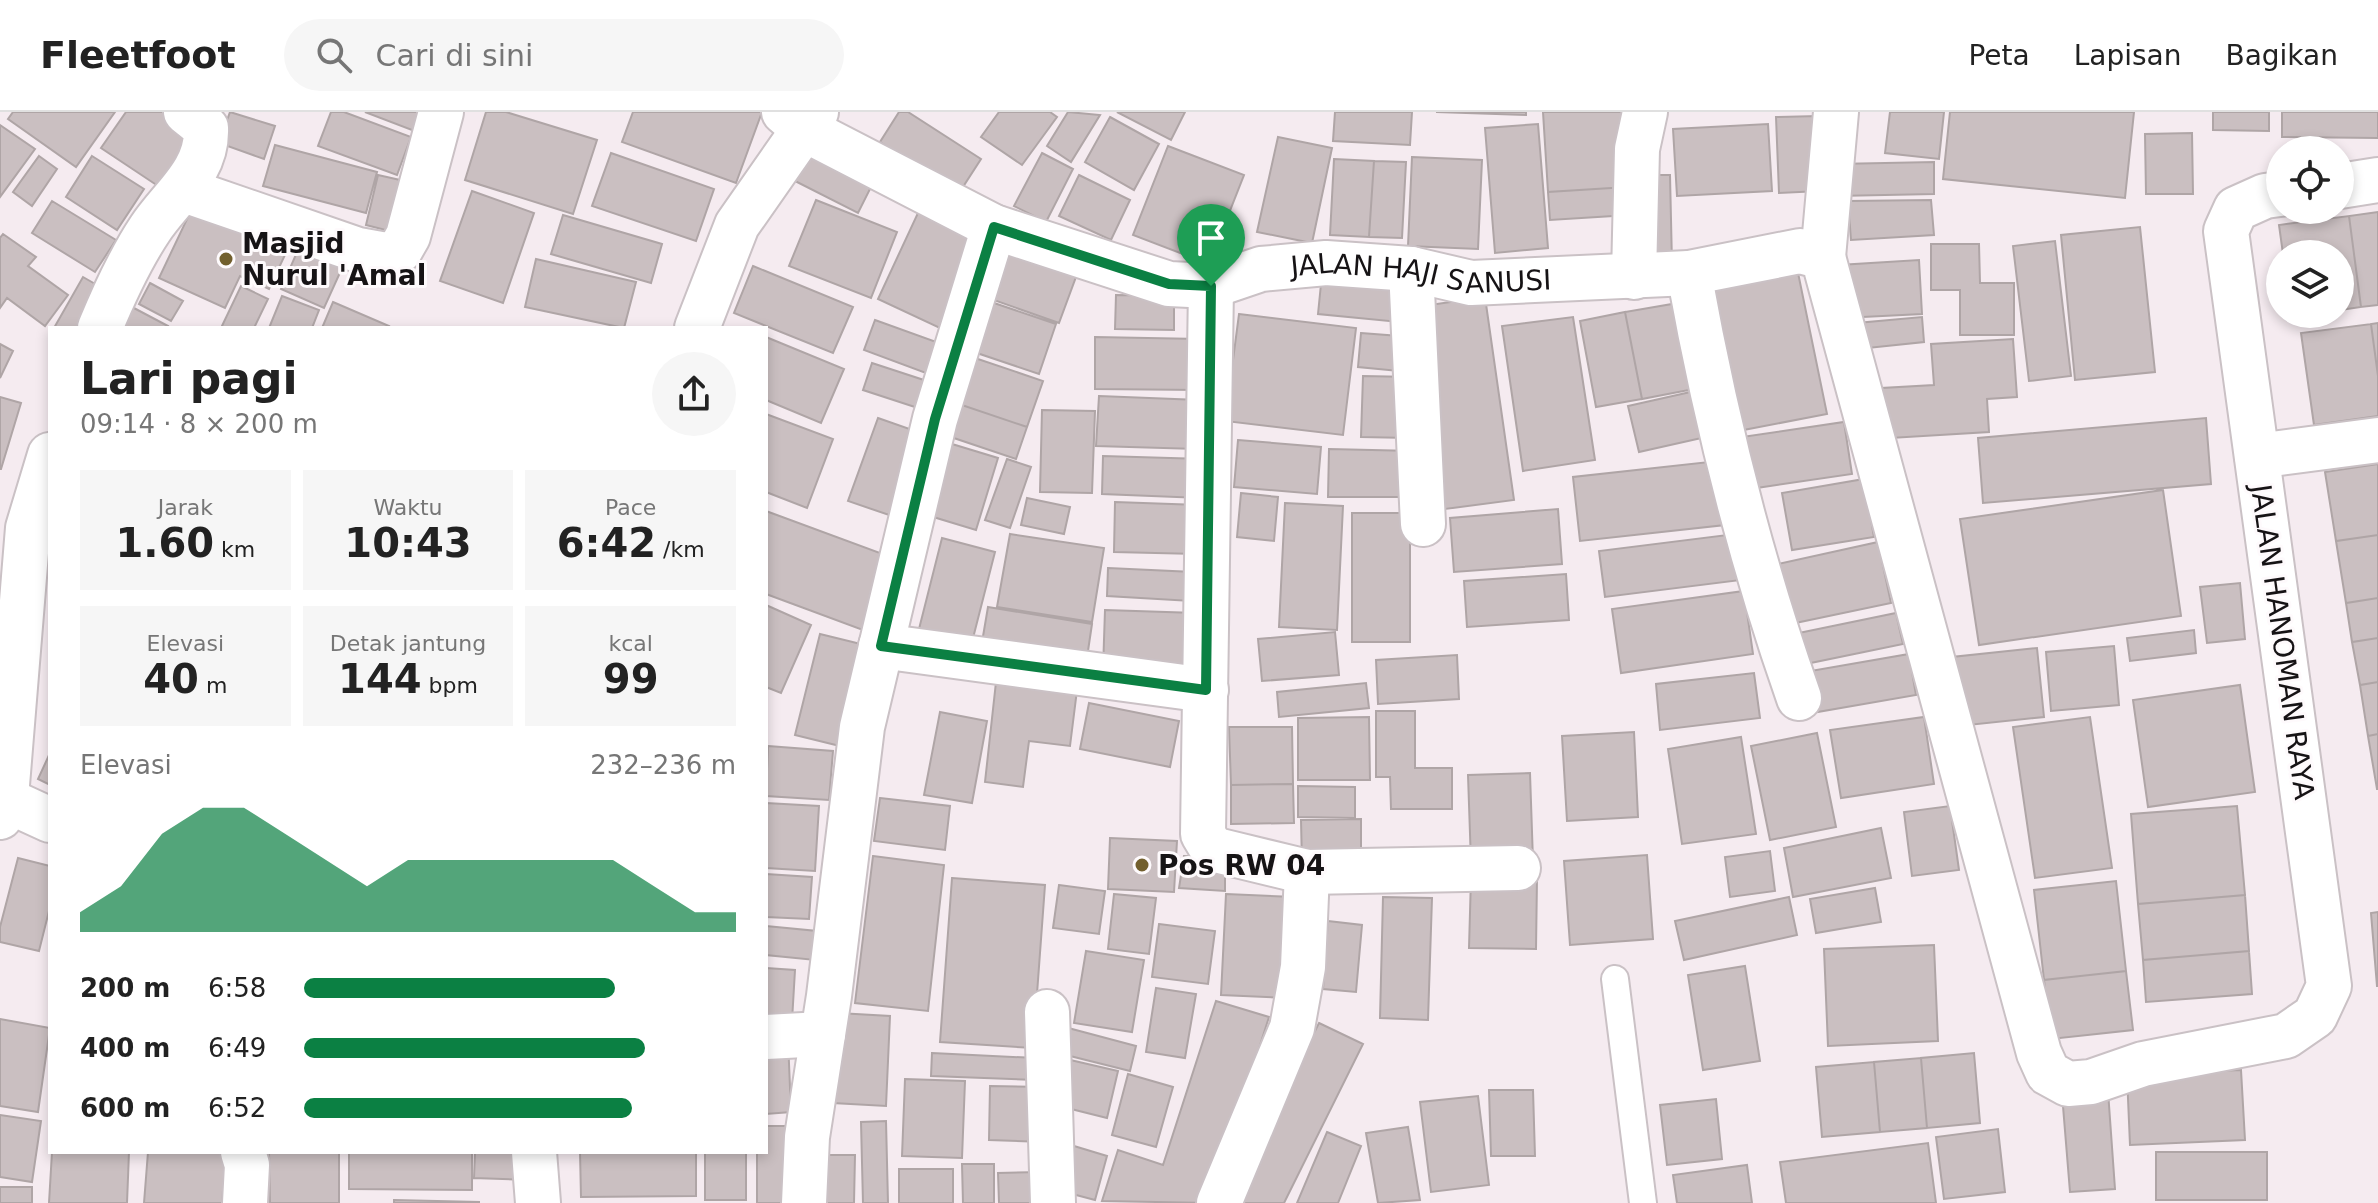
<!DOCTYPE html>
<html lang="id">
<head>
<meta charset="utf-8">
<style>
	body { margin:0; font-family:"DejaVu Sans",sans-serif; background:#f6f6f6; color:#222; height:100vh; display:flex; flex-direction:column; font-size:30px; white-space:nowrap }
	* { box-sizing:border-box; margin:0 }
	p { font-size:26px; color:#767676 }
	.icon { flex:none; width:44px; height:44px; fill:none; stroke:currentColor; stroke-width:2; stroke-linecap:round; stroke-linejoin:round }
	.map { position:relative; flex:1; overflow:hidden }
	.side { position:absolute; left:48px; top:214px; width:720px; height:828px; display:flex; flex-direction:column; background:#fff; border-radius:0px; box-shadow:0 4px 12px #0003 }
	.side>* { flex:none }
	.controls { position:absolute; left:2266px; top:24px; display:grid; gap:16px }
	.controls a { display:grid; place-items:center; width:88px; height:88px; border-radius:50%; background:#fff; box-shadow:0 4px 12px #0003; font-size:40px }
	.pin { position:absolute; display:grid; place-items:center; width:68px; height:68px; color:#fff; margin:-82px -34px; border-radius:50% 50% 50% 0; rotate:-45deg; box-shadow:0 0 8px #0007 }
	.pin .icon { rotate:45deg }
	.round { display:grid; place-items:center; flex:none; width:84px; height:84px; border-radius:42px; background:#f6f6f6 }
	.head { display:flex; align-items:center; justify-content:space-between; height:136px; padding:0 32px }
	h1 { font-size:44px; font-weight:800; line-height:60px }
	.figures { display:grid; grid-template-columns:repeat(3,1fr); gap:12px; height:136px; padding:8px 32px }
	.figures div { display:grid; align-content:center; border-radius:0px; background:#f6f6f6; text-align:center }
	.figures b { font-size:40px; font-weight:800 }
	.figures small { font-size:22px; font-weight:400 }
	.figures p { font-size:22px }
	.chart { height:224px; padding:16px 32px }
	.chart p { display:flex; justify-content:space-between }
	.chart svg { width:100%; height:144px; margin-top:8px; fill:#0b8043; opacity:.7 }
	ul { padding:0 32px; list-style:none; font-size:26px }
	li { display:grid; grid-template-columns:128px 96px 1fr; align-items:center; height:60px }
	li i { height:20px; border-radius:10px; background:#0b8043 }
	header { display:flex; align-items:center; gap:48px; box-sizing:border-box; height:112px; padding:0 40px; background:#fff; border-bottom:2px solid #e0e0e0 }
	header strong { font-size:38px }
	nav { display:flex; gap:44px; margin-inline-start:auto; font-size:28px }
	.search { width:560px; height:72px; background:#f6f6f6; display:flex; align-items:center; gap:20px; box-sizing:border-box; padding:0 28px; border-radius:44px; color:#767676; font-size:30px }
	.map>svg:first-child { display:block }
	.building { fill:#cabfc1; stroke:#afa5a6; stroke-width:2 }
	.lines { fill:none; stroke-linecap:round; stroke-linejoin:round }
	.lane-casing { stroke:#cac1c5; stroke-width:30 }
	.street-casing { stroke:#cac1c5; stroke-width:48 }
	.secondary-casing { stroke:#cac1c5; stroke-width:48 }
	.lane { stroke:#fff; stroke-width:26 }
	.street { stroke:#fff; stroke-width:44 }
	.secondary { stroke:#fff; stroke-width:44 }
	.route-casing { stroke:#fff; stroke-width:16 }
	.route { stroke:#0b8043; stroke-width:10 }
	.poi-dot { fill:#725f2d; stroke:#fefafc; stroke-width:3 }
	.labels { text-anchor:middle; stroke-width:6; stroke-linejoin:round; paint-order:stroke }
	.poi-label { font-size:28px; font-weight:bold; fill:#161315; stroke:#fefafc; text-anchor:start }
	.street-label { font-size:28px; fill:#161315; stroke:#fefafc }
</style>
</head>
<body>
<header>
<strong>Fleetfoot</strong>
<div class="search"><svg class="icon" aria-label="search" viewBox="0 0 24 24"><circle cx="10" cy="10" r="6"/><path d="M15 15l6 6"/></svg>Cari di sini</div>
<nav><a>Peta</a><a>Lapisan</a><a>Bagikan</a></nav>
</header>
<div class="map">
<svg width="2378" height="1091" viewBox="0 0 2378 1091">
	<rect width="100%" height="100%" fill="#f5ebf0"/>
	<path class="building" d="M13 0H115L76 55 8 7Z
		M126 0H178L203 16 161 76 101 36Z
		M230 0 275 14 264 47 219 31Z
		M331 0H344L411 25 397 63 318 34Z
		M365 0H434L425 23Z
		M486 0H506L597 28 573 102 465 68Z
		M633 0H762L736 71 622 30Z
		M899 0H908L981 47 959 81 880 30Z
		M999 0H1050L1057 5 1022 53 981 25Z
		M1068 0 1100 3 1071 50 1047 34Z
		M1117 0H1185L1171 28Z
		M1335 0H1412L1410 33 1333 29Z
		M1436 0H1526V3Z
		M1543 0H1623L1627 75 1548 80Z
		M1890 0H1944L1939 47 1885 41Z
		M1950 0H2134L2125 86 1943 67Z
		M2213 0H2269V19L2213 18Z
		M2282 0H2378V26L2282 25Z
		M1818 4 1820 79 1779 81 1776 5Z
		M1110 5 1159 32 1134 78 1085 50Z
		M1538 12 1548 136 1495 141 1485 16Z
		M1768 12 1772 79 1677 84 1673 17Z
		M0 13 35 37 0 85Z
		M2192 21 2193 82H2146L2145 22Z
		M1278 25 1332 36 1312 131 1257 120Z
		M814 31 877 63 858 101 795 69Z
		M275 33 377 60 366 101 263 74Z
		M1168 34 1244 63 1209 152 1133 123Z
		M611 41 714 77 696 129 592 94Z
		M1042 41 1073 57 1046 110 1014 94Z
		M39 44 57 57 32 94 13 80Z
		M92 44 144 77 117 118 66 85Z
		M1412 45 1482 48 1478 137 1408 134Z
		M1334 47 1374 49 1369 125 1330 123Z
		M1374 49 1406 50 1402 126 1369 125Z
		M1934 50V82L1836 84V52Z
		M378 63 418 72 405 123 366 113Z
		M1079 63 1130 88 1111 128 1059 104Z
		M1640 63H1670L1672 152 1641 153Z
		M1627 75 1629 103 1550 108 1548 80Z
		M472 79 534 101 503 191 440 169Z
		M197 86 291 130 269 177 240 164 225 196 159 166Z
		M816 88 897 120 871 186 789 154Z
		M924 88 989 119 942 217 878 187Z
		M1931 88 1934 123 1851 128 1848 89Z
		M52 89 116 128 95 160 32 121Z
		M2378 100V193L2361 195 2349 104Z
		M563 103 662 132 651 171 551 142Z
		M2349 104 2361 195 2340 198V142H2283L2279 113Z
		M2140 115 2155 260 2075 268 2061 123Z
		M3 122 36 145 28 154 68 183 45 214 7 186 0 196V126Z
		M304 124 348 143 324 196 281 177Z
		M1009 129 1080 154 1059 211 988 186Z
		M2055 129 2071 264 2029 269 2013 134Z
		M1931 132H1979L1980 171H2014V223H1960V178H1931Z
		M536 147 636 170 624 216 525 195Z
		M1919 148 1922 202 1843 206 1839 153Z
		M1796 151 1827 302 1733 320 1703 169Z
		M1323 152 1405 161 1399 210 1318 202Z
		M753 154 853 195 833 241 734 201Z
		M83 165 104 177 81 216H54Z
		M150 171 183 189 171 209 139 192Z
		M241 174 268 187 254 216H221Z
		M1116 183 1174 184V218L1115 217Z
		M282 184 319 198 312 216H269Z
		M1485 185 1514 388 1445 397 1416 195Z
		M333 190 389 214 388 216H322Z
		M994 191 1056 212 1039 262 977 241Z
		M1678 191 1694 277 1642 287 1625 200Z
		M132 195 168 214 167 216H120Z
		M1625 200 1642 287 1596 295 1580 209Z
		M1239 202 1356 216 1343 323 1225 309Z
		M1573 205 1595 348 1523 359 1502 214Z
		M1922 205 1924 230 1849 238 1846 212Z
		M875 208 953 236 942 267 864 238Z
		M2378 211V264L2371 212Z
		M2371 212 2378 264V304L2314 313 2301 221Z
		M1361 221 1412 225 1409 260 1358 255Z
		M766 225 844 257 821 311 766 288Z
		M1095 225 1200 227 1199 278 1095 277Z
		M2013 227 2017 285 1987 287 1989 320 1874 327 1864 277 1934 273 1931 232Z
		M0 232 13 239 0 266Z
		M966 243 1043 269 1027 315 950 289Z
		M872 251 936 272 927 299 863 278Z
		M1363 264 1412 265 1410 326 1361 325Z
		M1695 279 1706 325 1639 340 1628 294Z
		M1099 284 1199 288 1197 337 1096 334Z
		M0 285 21 291 1 357H0Z
		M950 289 1027 315 1016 347 939 321Z
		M1042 298 1095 299 1092 381 1040 380Z
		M766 302 833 327 807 396 766 380Z
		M878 306 924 322 895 405 848 389Z
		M2206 306 2211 372 1983 391 1978 326Z
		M1844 310 1852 362 1743 378 1735 326Z
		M1238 328 1321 335 1317 382 1234 375Z
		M952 332 998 346 976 418 930 404Z
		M1329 337 1414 339V385H1328Z
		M1103 344 1203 347 1201 386 1102 382Z
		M1007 347 1031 355 1010 416 985 408Z
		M1718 349 1725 413 1580 429 1573 365Z
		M2378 352V423L2336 429 2325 360Z
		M1864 367 1874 425 1792 438 1782 381Z
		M2163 378 2181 504 1979 533 1960 407Z
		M1241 381 1278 385 1274 429 1237 425Z
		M1027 386 1070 395 1064 422 1021 413Z
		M1115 390 1199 393 1197 442 1114 440Z
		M1285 391 1343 394 1337 518 1279 515Z
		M1558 397 1562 452 1454 460 1450 406Z
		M766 399 899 448 871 521 766 482Z
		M1352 401H1410V530H1352Z
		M1010 422 1104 436 1092 510 997 495Z
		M1735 422 1741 468 1605 485 1599 439Z
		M2378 423V486L2346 491 2336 429Z
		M942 426 995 440 972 530 919 517Z
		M1878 430 1891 491 1781 514 1769 454Z
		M1108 456 1193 460 1191 489 1107 484Z
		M1566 462 1569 508 1467 515 1464 469Z
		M2240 471 2245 527 2207 531 2200 475Z
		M1744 479 1753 542 1621 561 1612 497Z
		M2378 486V526L2352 530 2346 491Z
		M766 493 811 513 781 581 766 575Z
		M988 495 1092 512 1085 559 980 542Z
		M1105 498 1196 501 1193 561 1103 558Z
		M1896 501 1903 532 1796 554 1789 523Z
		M2194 518 2196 541 2130 549 2127 526Z
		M1335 520 1339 563 1262 569 1258 527Z
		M820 522 873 535 848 636 795 623Z
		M2378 526V570L2360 573 2352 530Z
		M2114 534 2119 593 2051 599 2046 540Z
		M2037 536 2044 605 1959 614 1952 545Z
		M1909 542 1916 583 1806 602 1799 561Z
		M1457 543 1459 587 1378 592 1376 548Z
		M997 561 1077 578 1070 634 1029 629 1023 675 985 670Z
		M1754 561 1760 606 1660 618 1656 572Z
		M2378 570V622L2368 624 2360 573Z
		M1366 571 1369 596 1279 605 1277 580Z
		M2240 573 2255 680 2148 695 2133 588Z
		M1089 591 1179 609 1170 655 1080 637Z
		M1376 599H1415V656H1452V697H1391L1390 665H1376Z
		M940 600 987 609 972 691 924 683Z
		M1369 605 1370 668H1298V606Z
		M1924 605 1934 672 1841 686 1830 618Z
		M2090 605 2112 756 2035 766 2013 615Z
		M1229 615H1292L1293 672 1231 673Z
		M1634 620 1638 705 1567 709 1562 624Z
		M1817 621 1836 715 1770 728 1751 634Z
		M2378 622V677H2377L2368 624Z
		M1741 625 1756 722 1682 732 1668 637Z
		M768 634 833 639 829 688 766 684Z
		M50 641V673L38 667Z
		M1530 661 1533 749 1471 751 1468 663Z
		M1293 672 1294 711 1231 712V673Z
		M1298 674 1355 675V706L1298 705Z
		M880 686 950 694 945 738 874 729Z
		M766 691 819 694 815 759 766 756Z
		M1950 694 1959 758 1912 764 1904 700Z
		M2237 694 2245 783 2138 792 2131 702Z
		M1361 707V752H1302L1301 708Z
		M1881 716 1891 766 1793 785 1784 736Z
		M1110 726 1177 729 1174 780 1108 777Z
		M1770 739 1775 779 1730 785 1725 745Z
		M1647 743 1653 827 1570 833 1564 749Z
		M873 744 944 753 928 899 855 891Z
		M1184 744 1225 747V779L1179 776Z
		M18 746 50 754V795L39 839 0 830V815Z
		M766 762 812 765 809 807 766 805Z
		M1471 765 1537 766 1536 837 1469 836Z
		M952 766 1045 773 1033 936 940 930Z
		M2116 769 2126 859 2044 868 2034 778Z
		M1059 773 1105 779 1099 822 1053 816Z
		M1875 776 1881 810 1816 821 1810 787Z
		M1114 782 1156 786 1149 842 1108 837Z
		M1226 782 1294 785 1288 886 1221 883Z
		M2245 783 2249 839 2143 848 2138 792Z
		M1383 785 1432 786 1428 908 1380 906Z
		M1789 785 1797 823 1684 848 1675 809Z
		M2378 800V874H2377L2371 801Z
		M1328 809 1362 813 1356 880 1323 877Z
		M1159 812 1215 819 1208 872 1152 865Z
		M766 814 817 819 815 848 766 843Z
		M1934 833 1938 929 1828 934 1824 837Z
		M1086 839 1144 848 1132 920 1074 911Z
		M2249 839 2252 882 2146 890 2143 848Z
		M1745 854 1760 949 1703 958 1688 863Z
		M766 856 795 858 792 909 766 908Z
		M2126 859 2133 918 2051 927 2044 868Z
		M1156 876 1196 882 1185 946 1146 940Z
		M1216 889 1269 905 1210 1091 1102 1089 1118 1038 1163 1053Z
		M838 901 890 904 886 994 833 991Z
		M0 907 50 916 38 1000 0 994Z
		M1319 911 1363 932 1284 1091H1229Z
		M1057 913 1136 934 1130 959 1050 939Z
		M788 927 791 1000 766 1002V928Z
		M932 941 1036 946 1035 968 931 964Z
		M1974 941 1980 1011 1927 1016 1921 946Z
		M1921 946 1927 1016 1880 1020 1874 950Z
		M1066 947 1118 959 1107 1006 1055 993Z
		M1874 950 1880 1020 1822 1025 1816 955Z
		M2241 958 2245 1028 2130 1033 2127 963Z
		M1128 962 1173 975 1156 1035 1112 1023Z
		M905 967 965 969 962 1046 902 1044Z
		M990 974 1044 975 1043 1030 989 1028Z
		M1489 978H1533L1535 1044H1491Z
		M2108 979 2115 1077 2070 1080 2062 982Z
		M1478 984 1489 1073 1431 1080 1420 990Z
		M1716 987 1722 1047 1667 1053 1660 993Z
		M0 1003 41 1009 32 1070 0 1065Z
		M886 1009 888 1091H863L861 1010Z
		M766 1014H792V1091H757V1040H766Z
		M1408 1015 1420 1088 1378 1091 1366 1021Z
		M1998 1017 2005 1080 1944 1087 1936 1025Z
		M1327 1020 1361 1034 1338 1091H1297Z
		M1928 1031 1936 1091H1786L1780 1050Z
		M1074 1034 1107 1044 1095 1088 1061 1079Z
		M52 1040H129L127 1091H49Z
		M148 1040H226L222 1091H144Z
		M269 1040H339V1091H270Z
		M349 1040H472V1078L349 1077Z
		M475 1040H530L529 1068 474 1066Z
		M580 1040H696V1084L581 1085Z
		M705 1040H746V1088H705Z
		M2156 1040H2267V1088H2156Z
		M816 1043H855L854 1091H815Z
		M962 1052H994V1091H963Z
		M1747 1053 1752 1091H1677L1673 1063Z
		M899 1057H953V1091H899Z
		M1042 1060 1043 1091H999L998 1061Z
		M0 1075H32V1091H0Z
		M394 1088 479 1090V1091H394Z"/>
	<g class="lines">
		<defs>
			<path id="lane" d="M1615 867 1643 1091"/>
			<g id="street">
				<path id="s1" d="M784 0 804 17 994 115 1169 172 1211 174 1261 157 1326 151 1411 157 1471 171 1689 161 1800 139 1823 145 2039 941 2048 961 2068 972 2091 970 2143 952 2286 924 2315 904 2329 874 2226 119 2236 97 2265 84 2280 82"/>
				<path d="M2340 74 2378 68"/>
				<path d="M184 78 358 138 386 143 400 138 408 124 441 0"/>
				<path d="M1823 145 1836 0"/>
				<path d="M1411 157 1423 412"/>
				<path d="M1689 161C1715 306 1750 447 1799 586"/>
				<path d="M1634 165 1637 37 1645 0"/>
				<path d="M1211 174 1203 722 1212 737 1307 760 1518 756"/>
				<path d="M100 216C114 182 130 147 150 117 170 86 208 60 206 16L186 0"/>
				<path d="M2257 344 2378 328"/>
				<path d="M881 534 1206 578"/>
				<path d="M0 685 50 708"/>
				<path d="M0 705 6 685 28 416 50 343"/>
				<path d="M1047 900 1053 1091"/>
				<path d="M766 925 823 922"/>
				<path d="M243 1040 247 1053 245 1091"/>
				<path d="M804 1091 807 1025 829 884 862 615 935 307 994 115"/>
				<path d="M1219 1091 1292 916 1303 855 1307 760"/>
			</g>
			<path id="secondary" d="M697 216 737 113 816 0
				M534 1040 538 1091"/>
		</defs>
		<use href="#lane" class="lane-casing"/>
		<use href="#street" class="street-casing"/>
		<use href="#secondary" class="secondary-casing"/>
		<use href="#lane" class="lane"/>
		<use href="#street" class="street"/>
		<use href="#secondary" class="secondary"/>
	</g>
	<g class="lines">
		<defs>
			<path id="route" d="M994 115 1169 172 1211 174 1206 578 881 534 935 307Z"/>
		</defs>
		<use href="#route" class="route-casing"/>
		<use href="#route" class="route"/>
	</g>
	<g class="poi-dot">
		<circle cx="226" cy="147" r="8"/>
		<circle cx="1142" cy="753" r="8"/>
	</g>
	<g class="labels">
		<g class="poi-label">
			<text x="242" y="141">Masjid<tspan x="242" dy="32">Nurul 'Amal</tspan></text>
			<text x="1158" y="763">Pos RW 04</text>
		</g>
		<g class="street-label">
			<text dy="10" stroke="none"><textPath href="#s1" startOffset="680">JALAN HAJI SANUSI</textPath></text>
			<text transform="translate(2283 530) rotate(82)" y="10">JALAN HANOMAN RAYA</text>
		</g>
	</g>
</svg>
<div class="controls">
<a><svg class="icon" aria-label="locate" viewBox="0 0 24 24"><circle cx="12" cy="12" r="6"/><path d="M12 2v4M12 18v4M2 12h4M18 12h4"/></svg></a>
<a><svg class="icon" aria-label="layers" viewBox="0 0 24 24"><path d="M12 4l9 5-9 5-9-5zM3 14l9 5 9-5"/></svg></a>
</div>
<div class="pin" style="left:1211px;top:174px;background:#1e9e55"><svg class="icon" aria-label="arrive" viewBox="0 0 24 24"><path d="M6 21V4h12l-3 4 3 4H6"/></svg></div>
<section class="side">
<div class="head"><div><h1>Lari pagi</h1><p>09:14 · 8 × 200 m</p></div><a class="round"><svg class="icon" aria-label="share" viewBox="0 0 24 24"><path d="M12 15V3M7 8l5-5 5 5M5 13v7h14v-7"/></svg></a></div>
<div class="figures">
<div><p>Jarak</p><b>1.60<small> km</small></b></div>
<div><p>Waktu</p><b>10:43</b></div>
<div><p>Pace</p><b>6:42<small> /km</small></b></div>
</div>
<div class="figures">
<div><p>Elevasi</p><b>40<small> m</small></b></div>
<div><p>Detak jantung</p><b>144<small> bpm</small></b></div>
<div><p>kcal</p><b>99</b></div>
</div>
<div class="chart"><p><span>Elevasi</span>232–236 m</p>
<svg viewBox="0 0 160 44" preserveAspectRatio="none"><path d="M0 44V38L10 30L20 14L30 6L40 6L50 14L60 22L70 30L80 22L90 22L100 22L110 22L120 22L130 22L140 30L150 38L160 38V44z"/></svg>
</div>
<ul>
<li><b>200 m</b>6:58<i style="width:72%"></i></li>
<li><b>400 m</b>6:49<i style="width:79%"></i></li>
<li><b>600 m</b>6:52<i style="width:76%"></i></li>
</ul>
</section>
</div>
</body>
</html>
